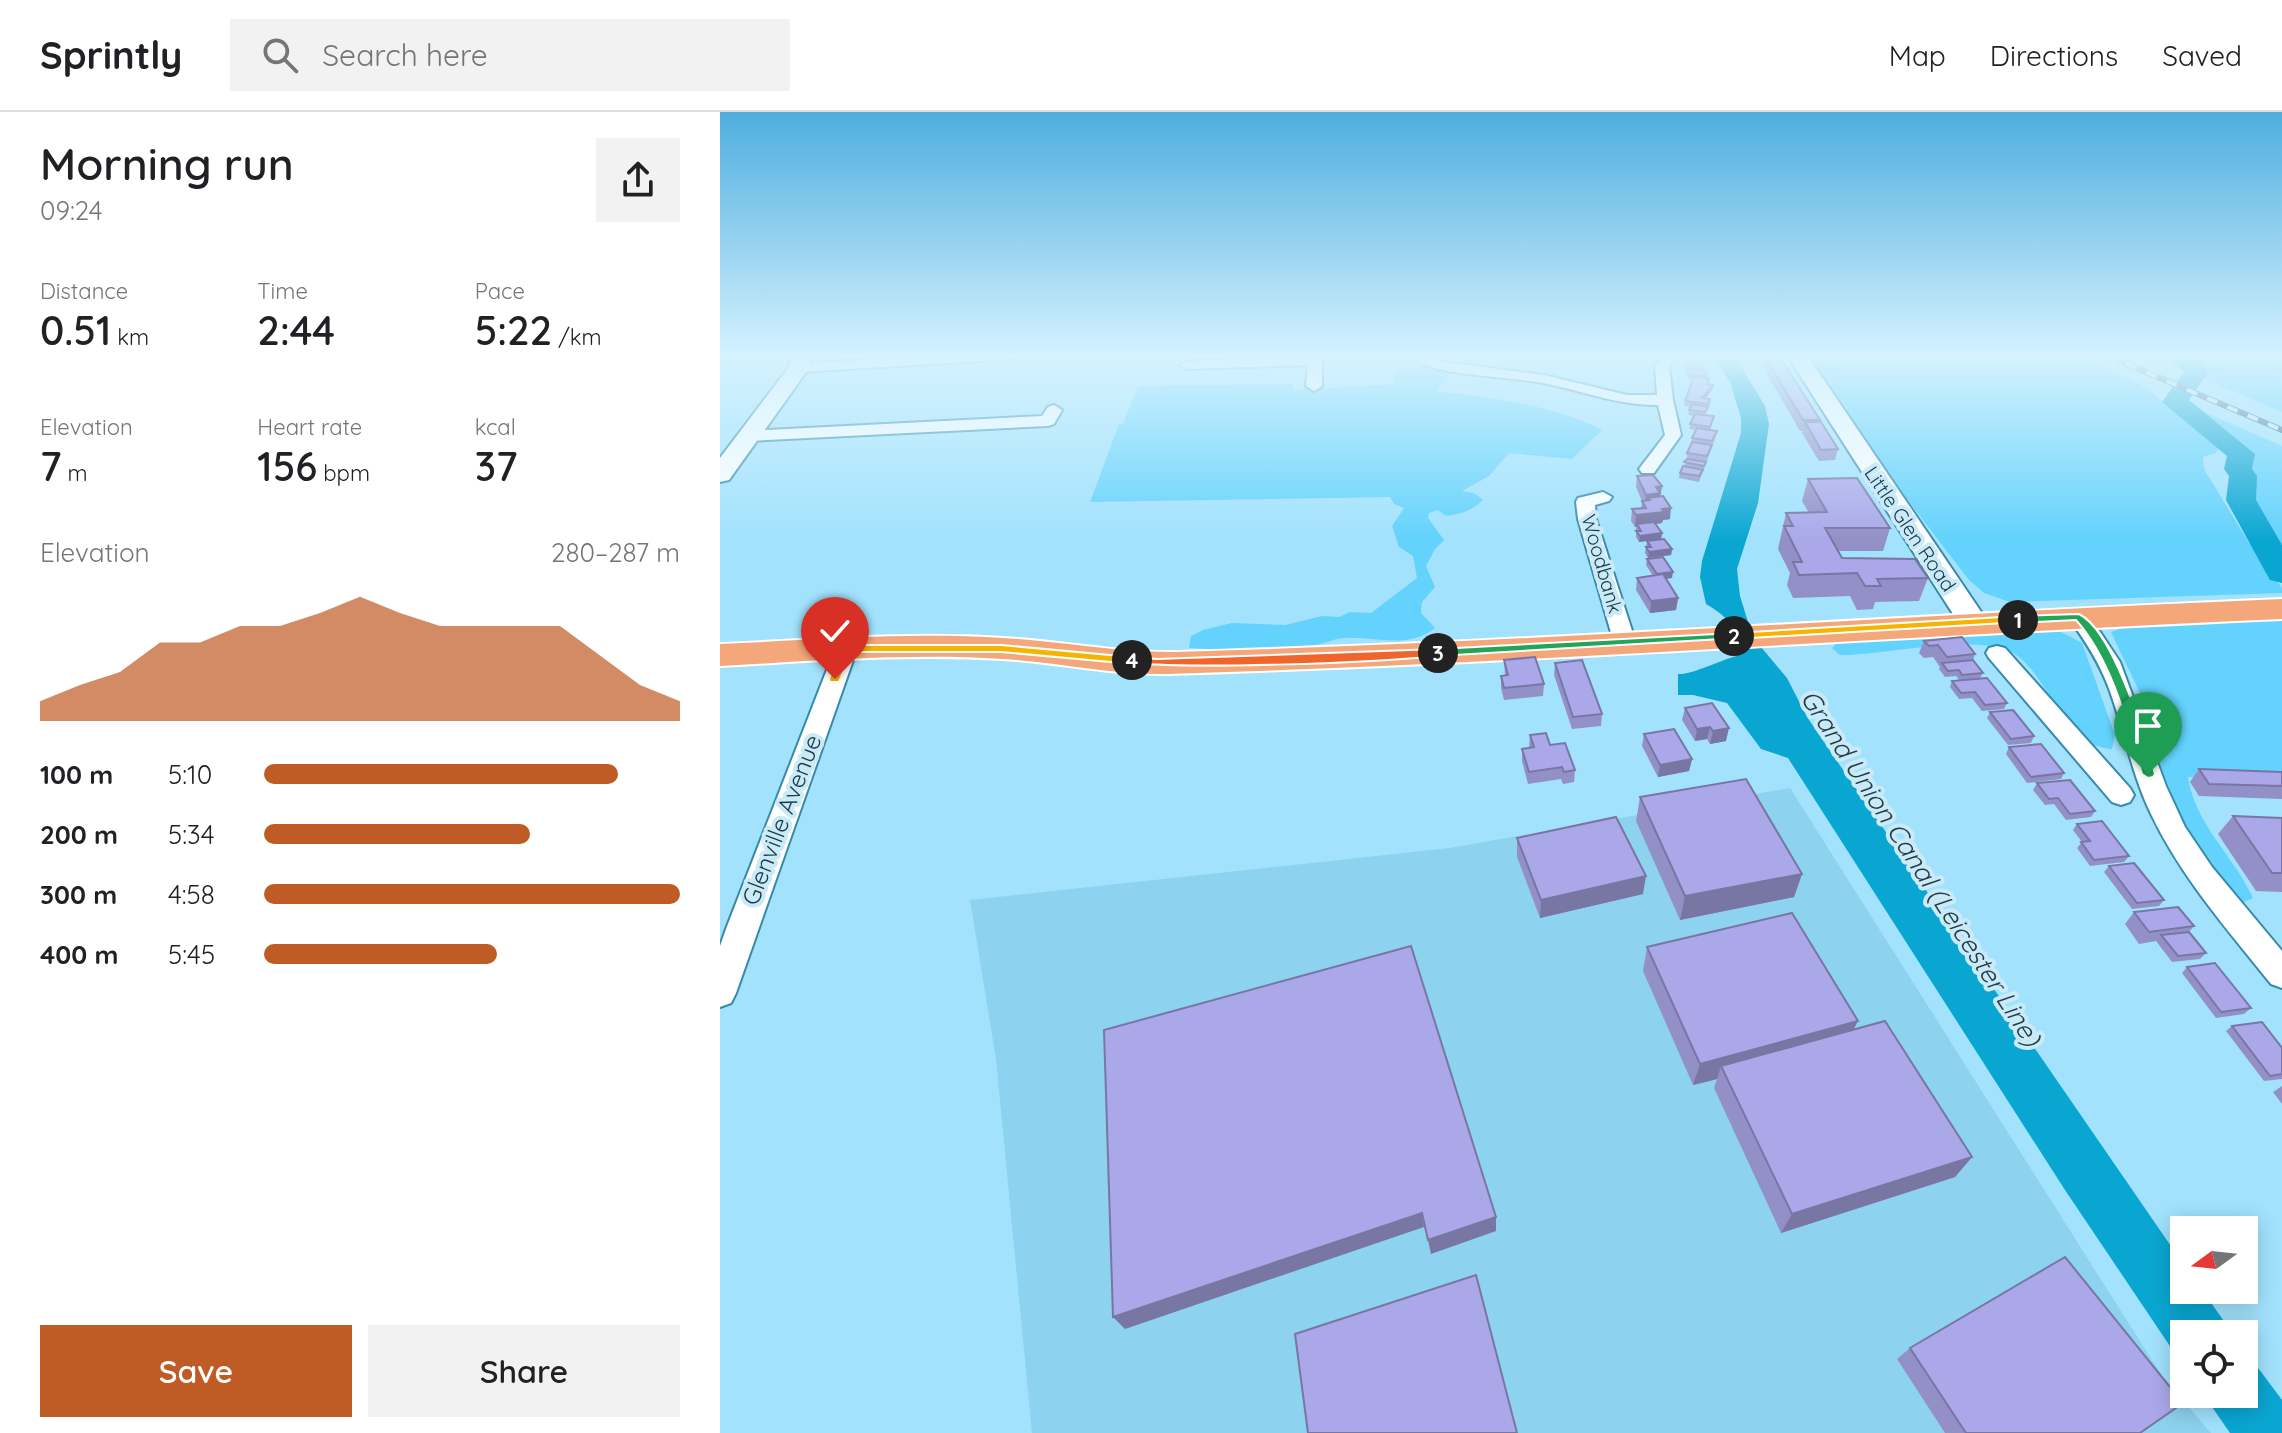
<!DOCTYPE html>
<html lang="en">
<head>
<meta charset="utf-8">
<style>
	body { margin:0; font-family:Quicksand,sans-serif; background:#f2f2f2; color:#202124; height:100vh; display:flex; flex-direction:column; font-size:30px; white-space:nowrap }
	* { box-sizing:border-box; margin:0 }
	p { font-size:26px; color:#757577 }
	.icon { flex:none; width:44px; height:44px; fill:none; stroke:currentColor; stroke-width:2; stroke-linecap:round; stroke-linejoin:round }
	.map { position:relative; flex:1; overflow:hidden }
	.sheet { display:flex; flex-direction:column; background:#fff; width:720px }
	.sheet>* { flex:none }
	.needle { width:52px; rotate:255deg }
	.tools { position:absolute; left:1450px; top:1104px; display:grid; gap:16px }
	.tools a { display:grid; place-items:center; width:88px; height:88px; border-radius:0px; background:#fff; box-shadow:0 4px 20px #0003; font-size:40px }
	.pin { position:absolute; display:grid; place-items:center; width:68px; height:68px; color:#fff; margin:-82px -34px; border-radius:50% 50% 50% 0; rotate:-45deg; box-shadow:0 0 8px #0007 }
	.pin .icon { rotate:45deg }
	.km { position:absolute; width:40px; height:40px; margin:-20px; border-radius:50%; background:#222; color:#fff; font-size:22px; line-height:40px; text-align:center }
	.round { display:grid; place-items:center; flex:none; width:84px; height:84px; border-radius:0px; background:#f2f2f2 }
	.overview { display:flex; align-items:center; justify-content:space-between; height:136px; padding:0 40px }
	h1 { font-size:44px; font-weight:600; line-height:60px }
	.stats { display:grid; grid-template-columns:repeat(3,1fr); gap:12px; height:136px; padding:8px 40px }
	.stats div { display:grid; align-content:center }
	.stats b { font-size:40px; font-weight:600 }
	.stats small { font-size:22px; font-weight:400 }
	.stats p { font-size:22px }
	.chart { height:224px; padding:16px 40px }
	.chart p { display:flex; justify-content:space-between }
	.chart svg { width:100%; height:144px; margin-top:8px; fill:#bf5b25; opacity:.7 }
	.cta { display:flex; gap:16px; margin-top:auto; padding:16px 40px }
	.cta a { flex:1; height:92px; border-radius:0px; background:#bf5b25; color:#fff; font-size:32px; font-weight:600; line-height:92px; text-align:center }
	.cta a+a { background:#f2f2f2; color:#202124 }
	ul { padding:0 40px; list-style:none; font-size:26px }
	li { display:grid; grid-template-columns:128px 96px 1fr; align-items:center; height:60px }
	li i { height:20px; border-radius:10px; background:#bf5b25 }
	header { display:flex; align-items:center; gap:48px; box-sizing:border-box; height:112px; padding:0 40px; background:#fff; border-bottom:2px solid #e0e0e0 }
	header strong { font-size:38px }
	nav { display:flex; gap:44px; margin-inline-start:auto; font-size:28px }
	.search { width:560px; height:72px; background:#f2f2f2; display:flex; align-items:center; gap:20px; box-sizing:border-box; padding:0 28px; border-radius:0px; color:#757577; font-size:30px }
	main { display:flex; flex:1; min-height:0 }
	.map>svg:first-child { display:block }
	.built { fill:#8dd2ee }
	.green { fill:#63d2fc }
	.water { fill:#0aa6d2 }
	.lines { fill:none; stroke-linecap:round; stroke-linejoin:round }
	.river { fill:#0aa6d2; fill-rule:evenodd }
	.street-casing { stroke:#368baa; stroke-width:4 }
	.secondary-casing { stroke:#368baa; stroke-width:4 }
	.primary-casing { stroke:#fff; stroke-width:4 }
	.street { fill:#fff; fill-rule:evenodd }
	.secondary { fill:#fff; fill-rule:evenodd }
	.primary { fill:#f4a77a; fill-rule:evenodd }
	.rail-casing { stroke:#457284; stroke-width:6 }
	.rail { stroke:#cbeaf8; stroke-width:4; stroke-dasharray:11; stroke-linecap:butt }
	.wall { fill:#9390c8 }
	.shaded-wall { fill:#7876a3 }
	.building { fill:#aba8e9; stroke:#7876a3; stroke-width:2 }
	.split-1 { fill:#22a559; stroke:#fff; stroke-width:2 }
	.split-2 { fill:#f5b400; stroke:#fff; stroke-width:2 }
	.split-3 { fill:#22a559; stroke:#fff; stroke-width:2 }
	.split-4 { fill:#f0652b; stroke:#fff; stroke-width:2 }
	.split-5 { fill:#f5b400; stroke:#fff; stroke-width:2 }
	.labels { text-anchor:middle; stroke-width:8; stroke-linejoin:round; paint-order:stroke }
	.far-street-label { font-size:20px; fill:#183b49; stroke:#cbeaf8 }
	.street-label { font-size:24px; fill:#183b49; stroke:#cbeaf8 }
	.water-label { font-size:26px; font-style:italic; fill:#223d48; stroke:#cbeaf8 }
</style>
</head>
<body>
<header>
<strong>Sprintly</strong>
<div class="search"><svg class="icon" aria-label="search" viewBox="0 0 24 24"><circle cx="10" cy="10" r="6"/><path d="M15 15l6 6"/></svg>Search here</div>
<nav><a>Map</a><a>Directions</a><a>Saved</a></nav>
</header>
<main>
<section class="sheet">
<div class="overview"><div><h1>Morning run</h1><p>09:24</p></div><a class="round"><svg class="icon" aria-label="share" viewBox="0 0 24 24"><path d="M12 15V3M7 8l5-5 5 5M5 13v7h14v-7"/></svg></a></div>
<div class="stats">
<div><p>Distance</p><b>0.51<small> km</small></b></div>
<div><p>Time</p><b>2:44</b></div>
<div><p>Pace</p><b>5:22<small> /km</small></b></div>
</div>
<div class="stats">
<div><p>Elevation</p><b>7<small> m</small></b></div>
<div><p>Heart rate</p><b>156<small> bpm</small></b></div>
<div><p>kcal</p><b>37</b></div>
</div>
<div class="chart"><p><span>Elevation</span>280–287 m</p>
<svg viewBox="0 0 160 44" preserveAspectRatio="none"><path d="M0 44V38L10 33L20 29L30 20L40 20L50 15L60 15L70 11L80 6L90 11L100 15L110 15L120 15L130 15L140 24L150 33L160 38V44z"/></svg>
</div>
<ul>
<li><b>100 m</b>5:10<i style="width:85%"></i></li>
<li><b>200 m</b>5:34<i style="width:64%"></i></li>
<li><b>300 m</b>4:58<i style="width:100%"></i></li>
<li><b>400 m</b>5:45<i style="width:56%"></i></li>
</ul>
<div class="cta"><a>Save</a><a>Share</a></div>
</section>
<div class="map">
<svg width="1562" height="1321" viewBox="0 0 1562 1321">
	<rect width="100%" height="100%" fill="#a2e2fd"/>
	<path class="built" d="M1070 676 1442 1264 1491 1321H312L276 947 250 788 730 736Z"/>
	<path class="green" d="M1087 243H1364L1430 278 1450 297 1495 327 1500 334 1496 341 1483 345 1484 357 1529 431 1562 476V481L1290 490 1264 481 1249 468 1143 330Z
		M1460 243H1562V300L1486 268Z
		M710 257 732 259 716 279C772 286 831 292 882 318L852 347 789 341 769 364 742 379 754 381 763 388C751 399 742 402 726 404L718 398 709 401 708 406 724 428 715 437 706 454 715 475 702 490 701 501 715 516C686 538 658 524 625 526 614 526 605 532 594 533 553 536 510 539 469 536L471 524 483 518 512 511 565 513 602 504 619 505 630 500 651 501 697 466 693 444 679 435 672 414 684 396 674 392 670 385 370 390 399 312H403L418 274 573 272V278L675 272 674 259Z
		M1475 296 1562 334V441L1518 376 1517 364 1527 348 1525 339 1477 304Z
		M1562 505V666L1468 665C1475 713 1514 744 1533 786L1522 791 1509 784 1459 702 1433 633 1421 583 1391 520 1408 514Z
		M1310 520H1341L1362 531 1395 623 1392 637C1337 633 1330 556 1287 538 1250 523 1162 543 1120 543L1112 536 1118 530Z"/>
	<path class="water" d="M992 243H1014L1045 294 1049 312 1038 391 1017 457 1020 484 1028 510 1041 535 1067 566 1087 605 1108 636 1464 1153V1178H1482L1513 1222H1464V1255L1345 1078 1068 646 1041 637 1007 591 973 583H958V562C972 563 1000 548 1017 544 1025 520 1004 502 986 492L980 465 982 449 1021 321V306L1010 270Z
		M1524 1237 1562 1288V1321H1510L1483 1282H1524Z"/>
	<g class="lines">
		<path class="river" d="M1445 243C1465 243 1477 243 1489 259L1469 288 1535 342 1532 357 1537 364 1536 388 1562 433V471L1550 468 1546 461 1506 388 1509 364 1504 357 1507 344 1442 290 1464 260Z"/>
		<defs>
			<path id="street" d="M220 243H299L292 247 79 260 72 256 79 252Z
				M342 243H357L348 249 343 248Z
				M696 243H710L723 250 824 263 907 283H937L935 253 944 243H959L949 254 953 288 961 323 934 361H922L919 357 945 323 938 293C895 293 864 279 823 271 783 264 740 265 701 252Z
				M595 244 602 248V274L594 279 586 274 588 253 467 257 460 253 467 249Z
				M334 293 342 298 334 312 328 314 29 329 21 324 29 319 322 304 328 295Z
				M883 380 892 385 889 389 875 393 876 407 916 531 913 536H897L894 531 858 407 856 390 858 386Z
				M1359 499 1367 500 1400 550 1446 674 1465 715 1492 755 1562 839V876L1551 872C1507 817 1461 765 1431 702 1411 661 1404 616 1388 574 1378 548 1364 527 1348 505Z
				M126 530 134 532 137 537 16 881 11 891 0 895V834L6 817 115 537 118 532Z
				M1277 534 1285 536 1410 676 1414 683 1410 690 1401 693 1392 690 1269 546 1266 541 1269 536Z"/>
			<path id="secondary" d="M72 243H92L89 256 9 368 0 370V346L69 255Z
				M1067 243H1087L1268 510 1264 516 1253 519 1242 516Z"/>
			<path id="primary" d="M1562 487V507C1190 523 819 551 447 562 393 563 337 550 283 547 189 541 94 549 0 554V532C94 528 189 520 283 526 340 529 398 541 455 540 824 530 1193 502 1562 487Z"/>
		</defs>
		<use href="#street" class="street-casing"/>
		<use href="#secondary" class="secondary-casing"/>
		<use href="#primary" class="primary-casing"/>
		<use href="#street" class="street"/>
		<use href="#secondary" class="secondary"/>
		<use href="#primary" class="primary"/>
		<defs>
			<path id="rail" d="M1386 243 1562 318"/>
		</defs>
		<use href="#rail" class="rail-casing"/>
		<use href="#rail" class="rail"/>
	</g>
	<path class="wall" d="M1039 243H1059L1058 245 1118 337 1115 348 1099 349 1082 321 1083 319H1080L1043 255 1044 251Z
		M986 247 982 259 987 260 986 266 988 272 993 273 992 278 985 286 990 292 985 303 994 304 990 318 996 324 979 370 959 366 960 361 964 355 967 347V341L976 318 969 317 974 304 968 303 970 295 964 294 972 267H967L968 260 964 259 965 254Z
		M917 364 942 374 940 385 950 407 943 408 942 411 936 412 942 421 941 427 919 430 916 425V415H915L911 409 912 397 921 396 922 389 916 375Z
		M1088 367 1170 416 1163 439H1118L1122 446 1208 466 1199 489 1155 490 1153 497 1137 498 1130 484 1073 486 1067 473 1070 461 1058 437 1066 401H1089L1082 389Z
		M927 429 952 437 951 443 928 446 925 441Z
		M927 447 952 466 945 467 958 486 956 498 930 501 916 478 917 466 933 464 926 453Z
		M1204 529 1255 542 1253 548 1263 561 1260 566 1287 591 1284 597 1262 599 1252 586 1239 587 1230 575 1232 569 1239 568 1236 564 1225 565 1219 557 1220 555 1213 545 1204 546 1199 541Z
		M784 548 824 572 823 584 784 588 781 576V564H785Z
		M835 551 882 602 881 614 852 617 834 563Z
		M992 591 1006 629 990 632 987 627 975 629 962 608 965 596Z
		M1270 600 1314 624 1311 631 1288 633 1267 606Z
		M924 622 972 647 969 659 938 665 922 634Z
		M810 623 830 633 855 658 854 670 843 672 841 667 808 672 802 649V637L809 636Z
		M1289 635 1344 661 1341 667 1307 671 1286 642Z
		M1479 657 1562 660V687L1479 684 1470 670Z
		M1317 671 1375 699 1371 705 1346 708 1334 692 1325 693 1313 678Z
		M920 685 1082 762 1074 785 960 808 916 709Z
		M1513 704 1562 706V780L1536 779 1498 722Z
		M1357 712 1409 744 1404 750 1370 754 1357 736 1362 730 1353 718Z
		M797 726 923 782 820 806 797 745Z
		M1389 754 1444 788 1439 794 1412 797 1384 760Z
		M1414 800 1474 814 1469 820 1486 841 1480 847 1452 850 1436 829 1419 832 1405 812Z
		M927 835 1134 918 1252 1045 1235 1065 1061 1121 994 976 997 967 973 973 923 859Z
		M1467 855 1531 896 1524 902 1496 906 1462 861Z
		M1512 914 1562 936V967L1544 969 1506 919Z
		M1562 974V992L1553 980Z
		M1190 1236 1420 1321H1225L1177 1247Z"/>
	<path class="shaded-wall" d="M993 273 992 278 982 291V286Z
		M942 374 940 386 930 388 928 386 927 394H924L926 383 936 375Z
		M951 396 950 407 943 408 942 411 918 414 917 412 916 415H915L916 403Z
		M942 421 941 427 919 430 920 424Z
		M952 437 951 443 928 446 929 440Z
		M953 460 952 466 936 468 937 462Z
		M958 486 956 498 930 501 931 489Z
		M990 615 987 627 975 629 977 617Z
		M1009 616 1006 629 990 632 993 619Z
		M972 647 969 659 938 665 940 653Z
		M1082 762 1074 785 960 808 965 784Z
		M926 764 923 782 820 806 821 788Z
		M1138 909 1126 932 1001 954 997 967 973 973 980 952Z
		M1252 1045 1235 1065 1061 1121 1072 1102Z
		M702 1101 704 1115 405 1217 393 1205Z
		M776 1105V1119L711 1142 708 1128Z"/>
	<path class="building" d="M970 245 986 247 981 256 965 254Z
		M1045 245H1060L1100 308H1083Z
		M969 257 987 260 986 264 967 262Z
		M974 264 989 266 987 272 993 273 982 286 990 287 988 292 965 289Z
		M972 292 988 295 985 300 969 298Z
		M975 302 994 304 990 315 970 312Z
		M1085 310H1101L1118 337 1101 338Z
		M977 316 997 319 992 329 972 326Z
		M972 330 992 333 987 344 967 341Z
		M967 347 986 350 984 354 964 350Z
		M963 354 983 358 979 364 960 361Z
		M933 363 942 374 936 375 940 381 926 383 917 364Z
		M1137 366 1170 416H1105L1122 446 1195 447 1208 466 1157 467 1161 474H1145L1137 461 1079 463 1073 450H1082L1064 414H1073L1066 401 1107 400 1088 367Z
		M943 384 951 396 942 397 944 400 916 403 912 397 926 396 922 389 930 388 928 386Z
		M934 410 942 421 920 424 916 419H921L917 412Z
		M944 427 952 437 929 440 926 435H931L927 429Z
		M943 445 953 460 937 462 927 447Z
		M943 462 958 486 931 489 917 466Z
		M1242 525 1255 542 1227 545 1218 533 1209 534 1204 529Z
		M815 545 824 572 784 576 781 564 788 563 784 548Z
		M862 548 882 602 853 605 835 551Z
		M1253 548 1263 561 1242 563 1239 558 1228 559 1222 551Z
		M1267 566 1287 591 1265 593 1255 580 1241 581 1232 569Z
		M992 591 1009 616 993 619 990 615 977 617 965 596Z
		M1293 598 1314 624 1291 627 1270 600Z
		M954 617 972 647 940 653 924 622Z
		M826 621 830 633 845 631 855 658 844 660 842 655 809 660 802 637 814 635 810 623Z
		M1321 632 1344 661 1311 665 1289 635Z
		M1479 657 1562 660V674L1489 672Z
		M1026 667 1082 762 965 784 920 685Z
		M1350 668 1375 699 1350 702 1338 686 1329 687 1317 671Z
		M1513 704 1562 706V761H1552Z
		M896 705 926 764 821 788 797 726Z
		M1382 709 1409 744 1374 748 1361 730 1370 729 1357 712Z
		M1414 751 1444 788 1417 791 1389 754Z
		M1458 795 1474 814 1429 820 1414 800Z
		M1072 801 1138 909 980 952 927 835Z
		M1469 820 1486 841 1458 844 1441 823Z
		M691 834 776 1105 708 1128 702 1101 393 1205 384 918Z
		M1495 851 1531 896 1501 900 1467 855Z
		M1165 909 1252 1045 1072 1102 1001 954Z
		M1542 910 1562 936V962L1550 964 1512 914Z
		M1345 1145 1463 1291 1420 1321H1246L1190 1236Z
		M756 1163 797 1321H588L575 1222Z"/>
	<linearGradient id="sky" x2="0" y2="1"><stop stop-color="#4faedf"/><stop offset="0.57" stop-color="#d5f2fe"/><stop offset="1" stop-color="#d5f2fe" stop-opacity="0"/></linearGradient>
	<rect width="1562" height="428" fill="url(#sky)"/>
	<path class="split-1" d="M1359 502C1394 519 1424 624 1435 662L1433 665 1428 666 1422 662C1407 610 1392 549 1356 508L1298 511 1293 508 1298 504Z"/>
	<path class="split-2" d="M1298 504 1304 508 1302 510 1014 527 1009 524 1014 521Z"/>
	<path class="split-3" d="M1014 521 1018 522V526L718 544 712 541 718 537Z"/>
	<path class="split-4" d="M718 537 722 538V543C688 550 423 560 406 548L412 545 437 547Z"/>
	<path class="split-5" d="M126 533H281L412 545 418 548 412 552 281 540H131L119 570H110L109 567 121 537Z"/>
	<g class="labels">
		<g class="far-street-label">
			<text transform="translate(1190 417) rotate(56)" y="7">Little Glen Road</text>
			<text transform="translate(882 452) rotate(74)" y="7">Woodbank</text>
		</g>
		<g class="street-label">
			<text transform="translate(62 708) rotate(-69)" y="8">Glenville Avenue</text>
		</g>
		<g class="water-label">
			<text transform="translate(1201 756) rotate(57)" y="9">Grand Union Canal (Leicester Line)</text>
		</g>
	</g>
</svg>
<div class="tools">
<a><svg class="needle" viewBox="-14 -14 28 28"><path d="M0-13l5 13h-10z" fill="#e53935"/><path d="M0 13l5-13h-10z" fill="#757577"/></svg></a>
<a><svg class="icon" aria-label="locate" viewBox="0 0 24 24"><circle cx="12" cy="12" r="6"/><path d="M12 2v4M12 18v4M2 12h4M18 12h4"/></svg></a>
</div>
<div class="pin" style="left:1428px;top:662px;background:#1e9e55"><svg class="icon" aria-label="arrive" viewBox="0 0 24 24"><path d="M6 21V4h12l-3 4 3 4H6"/></svg></div>
<div class="pin" style="left:115px;top:567px;background:#d93025"><svg class="icon" aria-label="check" viewBox="0 0 24 24"><path d="M5 12l5 5 9-10"/></svg></div>
<b class="km" style="left:1298px;top:508px">1</b>
<b class="km" style="left:1014px;top:524px">2</b>
<b class="km" style="left:718px;top:541px">3</b>
<b class="km" style="left:412px;top:548px">4</b>
</div>
</main>
</body>
</html>
